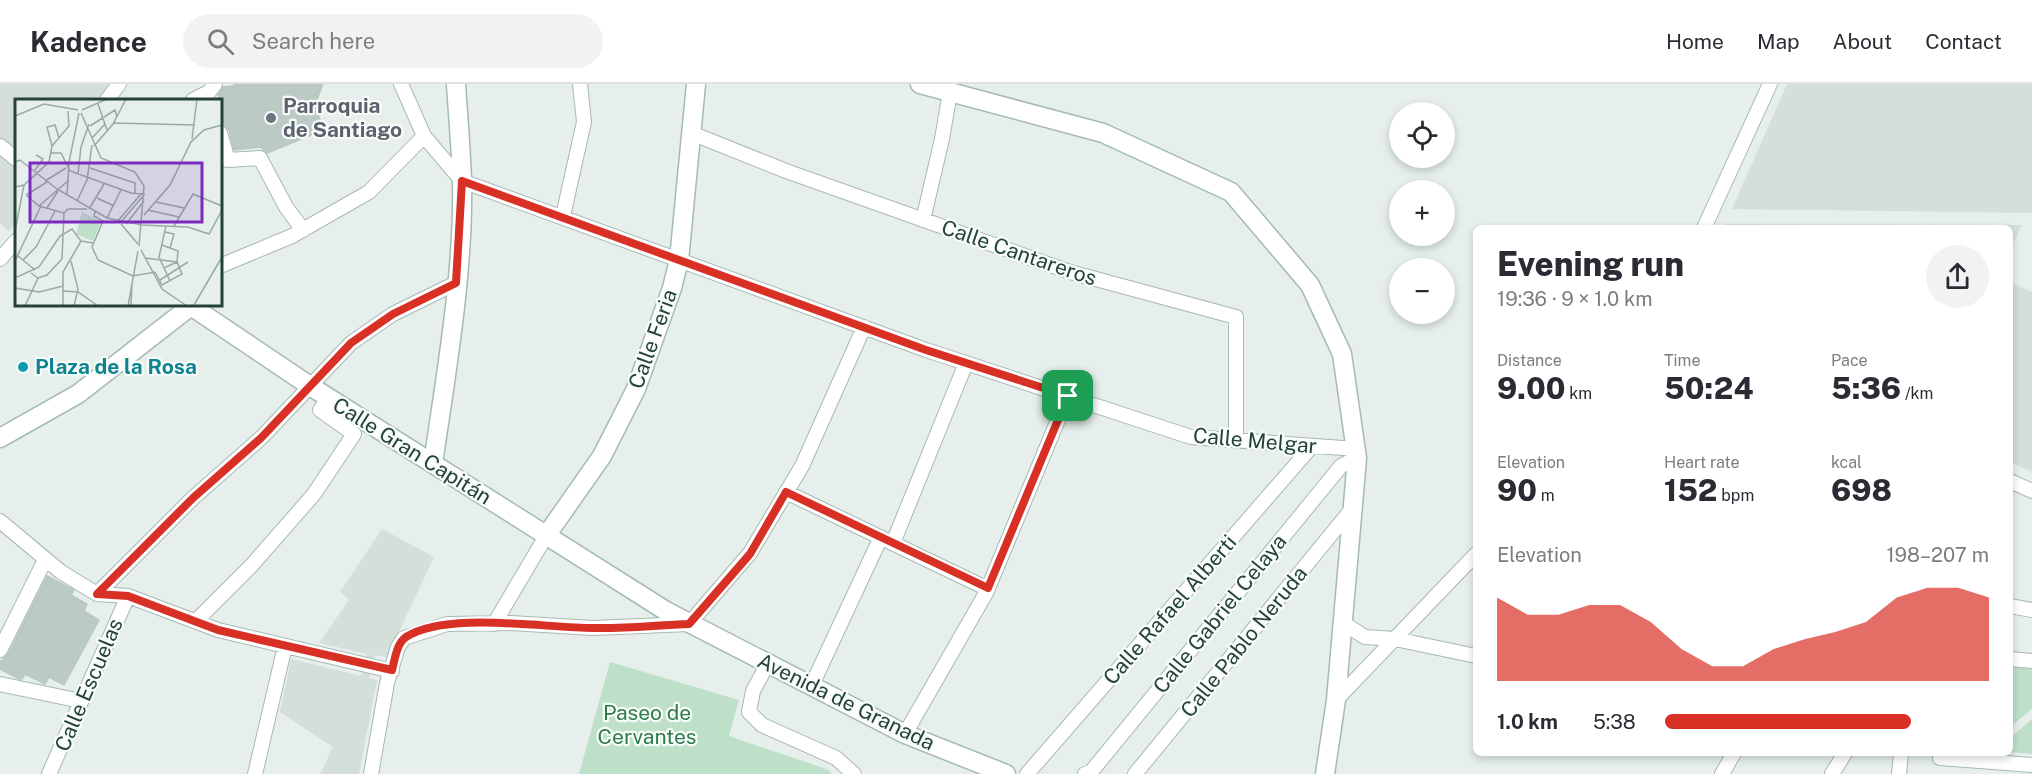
<!DOCTYPE html>
<html lang="en">
<head>
<meta charset="utf-8">
<style>
	body { margin:0; font-family:"Public Sans",sans-serif; background:#f2f2f3; color:#2b2b33; height:100vh; display:flex; flex-direction:column; font-size:22px; white-space:nowrap }
	* { box-sizing:border-box; margin:0 }
	p { font-size:20px; color:#7c7c81 }
	.icon { flex:none; width:33px; height:33px; fill:none; stroke:currentColor; stroke-width:2; stroke-linecap:round; stroke-linejoin:round }
	.map { position:relative; flex:1; overflow:hidden }
	.details { position:absolute; left:1473px; top:141px; width:540px; height:531px; display:flex; flex-direction:column; background:#fff; border-radius:9px; box-shadow:0 3px 9px #0003 }
	.details>* { flex:none }
	.buttons { position:absolute; left:1389px; top:18px; display:grid; gap:12px }
	.buttons a { display:grid; place-items:center; width:66px; height:66px; border-radius:50%; background:#fff; box-shadow:0 3px 9px #0003; font-size:30px }
	.pin { position:absolute; display:grid; place-items:center; width:51px; height:51px; color:#fff; margin:-26px; border-radius:12px; box-shadow:0 3px 9px #0006 }
	.round { display:grid; place-items:center; flex:none; width:63px; height:63px; border-radius:32px; background:#f2f2f3 }
	.overview { display:flex; align-items:center; justify-content:space-between; height:102px; padding:0 24px }
	h1 { font-size:33px; font-weight:800; line-height:45px }
	.stats { display:grid; grid-template-columns:repeat(3,1fr); gap:9px; height:102px; padding:6px 24px }
	.stats div { display:grid; align-content:center }
	.stats b { font-size:30px; font-weight:800 }
	.stats small { font-size:16px; font-weight:400 }
	.stats p { font-size:16px }
	.chart { height:168px; padding:12px 24px }
	.chart p { display:flex; justify-content:space-between }
	.chart svg { width:100%; height:108px; margin-top:6px; fill:#d93025; opacity:.7 }
	ul { padding:0 24px; list-style:none; font-size:20px }
	li { display:grid; grid-template-columns:96px 72px 1fr; align-items:center; height:45px }
	li i { height:15px; border-radius:8px; background:#d93025 }
	header { display:flex; align-items:center; gap:36px; box-sizing:border-box; height:84px; padding:0 30px; background:#fff; border-bottom:2px solid #e1e1e2 }
	header strong { font-size:28px }
	nav { display:flex; gap:33px; margin-inline-start:auto; font-size:21px }
	.search { width:420px; height:54px; background:#f2f2f3; display:flex; align-items:center; gap:15px; box-sizing:border-box; padding:0 21px; border-radius:33px; color:#7c7c81; font-size:22px }
	.map>svg:first-child { display:block }
	.built { fill:#d4dfda }
	.green { fill:#bfe0c8 }
	.building { fill:#bbcac4; stroke:#b8c9c2; stroke-width:1.5 }
	.lines { fill:none; stroke-linecap:round; stroke-linejoin:round }
	.street-casing { stroke:#a8b8b2; stroke-width:16 }
	.secondary-casing { stroke:#a4bbb3; stroke-width:21 }
	.street { stroke:#fff; stroke-width:14 }
	.secondary { stroke:#fff; stroke-width:18 }
	.route-casing { stroke:#fff; stroke-width:12 }
	.route { stroke:#d93025; stroke-width:8 }
	.worship-dot { fill:#6b7280; stroke:#f7fbf9; stroke-width:2 }
	.culture-dot { fill:#0f9aa8; stroke:#f7fbf9; stroke-width:2 }
	.labels { text-anchor:middle; stroke-width:4.5; stroke-linejoin:round; paint-order:stroke }
	.worship-label { font-size:21px; font-weight:bold; fill:#5b616d; stroke:#f7fbf9; text-anchor:start }
	.street-label { font-size:21px; fill:#24423a; stroke:#f7fbf9 }
	.culture-label { font-size:21px; font-weight:bold; fill:#0d838f; stroke:#f7fbf9; text-anchor:start }
	.park-label { font-size:21px; fill:#2d7a4b; stroke:#f7fbf9 }
	.inset-road { fill:none; stroke:#98aaa4; stroke-width:1.5 }
	.view { fill:#7b2cbf; fill-opacity:0.15; stroke:#7b2cbf; stroke-width:3 }
	.inset-edge { fill:none; stroke:#24423a; stroke-width:3 }
</style>
</head>
<body>
<header>
<strong>Kadence</strong>
<div class="search"><svg class="icon" aria-label="search" viewBox="0 0 24 24"><circle cx="10" cy="10" r="6"/><path d="M15 15l6 6"/></svg>Search here</div>
<nav><a>Home</a><a>Map</a><a>About</a><a>Contact</a></nav>
</header>
<div class="map">
<svg width="2032" height="690" viewBox="0 0 2032 690">
	<rect width="100%" height="100%" fill="#e6efeb"/>
	<path class="built" d="M0 0H112L103 16H16V68L0 54Z
		M1787 0H2032V129L1732 125Z
		M0 70 16 85V136L9 148 0 139Z
		M1726 140 2022 141 2010 165V144H1723Z
		M2010 198 2032 208V388L2010 378Z
		M382 445 434 473 387 573 375 571 369 594 377 596 359 690H320L333 663 280 628 291 575 361 592 367 570 319 559 349 516 340 508Z"/>
	<path class="green" d="M2010 576 2032 577V625L2010 643Z
		M610 578 739 616 729 652 829 686 831 690H579Z
		M2032 635V670L2010 668V654Z"/>
	<path class="building" d="M234 0H323L315 20 323 46 267 69 261 63 234 66 229 46 224 41 218 10 223 3 234 2Z
		M47 492 74 506 71 511 87 520 84 527 99 536 64 601 49 593 45 600 25 590 22 595H19L0 585V578L8 570Z"/>
	<g class="lines">
		<defs>
			<path id="street" d="M401 0 424 52 462 97 926 266 1191 353 1357 365
				M107 16 119 0
				M193 16 209 8 215 0
				M220 49 228 76 260 74 286 123 303 146
				M691 49 786 87 1070 188 1236 233V357
				M0 62 16 75
				M563 132 584 38 580 0
				M923 136 942 55 950 8
				M1704 144 1770 0
				M0 175 16 157
				M220 182 292 152 369 108 424 52
				M2010 397 2032 407
				M786 408 988 505
				M0 437 61 488 97 510 128 512 218 546 392 587
				M893 459 966 279
				M97 510 193 414 261 354 351 259 393 230 456 199
				M2010 522 2032 526
				M196 537 252 481 314 410 354 350 320 326 329 314
				M1343 539 1365 553 1395 555 1476 572
				M494 540 546 452
				M0 566 45 476
				M2010 575 2032 577
				M767 581 753 607 749 628 762 641 836 674 854 690
				M0 600 81 617
				M811 603 881 453
				M1336 616 1476 470
				M905 650 986 509 1068 312
				M1941 669 1940 674 2032 681
				M49 690 128 512
				M255 690 285 562
				M371 690 387 599 398 563 404 554 447 540 511 539 593 544 689 540 750 469 802 382 864 243
				M1027 690 1312 362
				M1085 690 1091 688 1341 382 1357 374
				M1135 690 1352 425
				M1722 690 1734 669
				M1832 690 1845 669
				M1899 690 1901 669"/>
			<path id="secondary" d="M920 0 1103 49 1231 108 1310 201 1342 270 1357 374 1336 616 1325 690
				M0 354 78 310 191 222 310 302 666 527 905 650 1006 690
				M433 380C446 289 464 189 462 97 461 64 458 32 456 0
				M546 452 602 372 636 305 672 204 679 176 696 0"/>
		</defs>
		<use href="#street" class="street-casing"/>
		<use href="#secondary" class="secondary-casing"/>
		<use href="#street" class="street"/>
		<use href="#secondary" class="secondary"/>
	</g>
	<g class="lines">
		<defs>
			<path id="route" d="M462 97 926 266 1068 312 988 504 786 408 750 470 689 540C657 541 625 545 593 544 544 544 447 527 406 553 396 560 395 576 392 586L218 546 128 512 97 510 193 414 261 354 351 259 393 230 456 199Z"/>
		</defs>
		<use href="#route" class="route-casing"/>
		<use href="#route" class="route"/>
	</g>
	<circle class="worship-dot" cx="271" cy="34" r="6"/>
	<circle class="culture-dot" cx="23" cy="283" r="6"/>
	<g class="labels">
		<g class="worship-label">
			<text x="283" y="29">Parroquia<tspan x="283" dy="24">de Santiago</tspan></text>
		</g>
		<g class="street-label">
			<text transform="translate(1019 169) rotate(19)" y="7">Calle Cantareros</text>
			<text transform="translate(653 255) rotate(-70)" y="7">Calle Feria</text>
			<text transform="translate(1255 357) rotate(5)" y="7">Calle Melgar</text>
			<text transform="translate(412 367) rotate(32)" y="7">Calle Gran Capitán</text>
			<text transform="translate(1170 526) rotate(-49)" y="7">Calle Rafael Alberti</text>
			<text transform="translate(1220 530) rotate(-51)" y="7">Calle Gabriel Celaya</text>
			<text transform="translate(1244 558) rotate(-51)" y="7">Calle Pablo Neruda</text>
			<text transform="translate(89 601) rotate(-67)" y="7">Calle Escuelas</text>
			<text transform="translate(846 618) rotate(26)" y="7">Avenida de Granada</text>
		</g>
		<g class="culture-label">
			<text x="35" y="290">Plaza de la Rosa</text>
		</g>
		<g class="park-label">
			<text x="647" y="636">Paseo de<tspan x="647" dy="24">Cervantes</tspan></text>
		</g>
	</g>
	<g transform="translate(15 15)">
		<rect width="207" height="207" fill="#e6efeb"/>
		<path d="M67 113 86 123 78 142 61 135Z" fill="#bfe0c8"/>
		<path class="inset-road" d="M83 5 92 31M67 11 92 0M66 14 86 59 120 73 129 87 124 147M0 17 29 5 63 11M98 24 180 26M75 27 100 11 102 18M77 39 90 25M177 40 182 0M37 47 54 27 53 12M79 47 98 25 111 0M35 54H46L55 72 116 94 130 95M0 63 5 61 42 90 92 119 127 126M75 69 120 84V94M20 71 28 60 21 56M63 75 66 48 74 25M30 82 51 69M0 88 9 86 34 63 37 47 32 28 40 26 44 39M11 96 24 107 49 114M11 96 32 83M52 96 54 63 64 14M82 99 99 107M62 102 72 81 77 46M141 103 169 109M24 107 54 81M32 109 43 92M74 110 89 85M133 111 164 118M80 113 79 117 88 122 77 148 83 161 118 177 140 173 147 186 167 175 162 163 130 159M49 114 53 110H72M129 116 155 86 176 43 189 31 207 26M92 119 106 91M102 123 126 95M106 123 129 96M106 125 123 145M111 125 129 102M127 126 173 128 194 135 207 111M151 127 144 158 155 182M159 127 178 95 207 107M0 132 9 86M150 133 159 135 155 149M147 146 163 152 162 163 149 169M126 151 147 190 172 207M3 157 20 171M8 161 21 148 40 112M0 162 26 107M56 162 63 190 59 207M16 174 23 179 32 176 47 160 49 114M0 179 24 168 45 137 57 130 66 142 78 144M145 181 173 163M0 189 24 193 48 187M48 192 63 193 83 207M179 206 207 158M10 207 23 179M48 207V173L66 142M113 207 123 152M116 207 117 184"/>
		<path class="view" d="M15 64H187V123H15Z"/>
		<rect width="207" height="207" class="inset-edge"/>
	</g>
</svg>
<div class="buttons">
<a><svg class="icon" aria-label="locate" viewBox="0 0 24 24"><circle cx="12" cy="12" r="6"/><path d="M12 2v4M12 18v4M2 12h4M18 12h4"/></svg></a>
<a>+</a>
<a>−</a>
</div>
<div class="pin" style="left:1068px;top:312px;background:#1e9e55"><svg class="icon" aria-label="arrive" viewBox="0 0 24 24"><path d="M6 21V4h12l-3 4 3 4H6"/></svg></div>
<section class="details">
<div class="overview"><div><h1>Evening run</h1><p>19:36 · 9 × 1.0 km</p></div><a class="round"><svg class="icon" aria-label="share" viewBox="0 0 24 24"><path d="M12 15V3M7 8l5-5 5 5M5 13v7h14v-7"/></svg></a></div>
<div class="stats">
<div><p>Distance</p><b>9.00<small> km</small></b></div>
<div><p>Time</p><b>50:24</b></div>
<div><p>Pace</p><b>5:36<small> /km</small></b></div>
</div>
<div class="stats">
<div><p>Elevation</p><b>90<small> m</small></b></div>
<div><p>Heart rate</p><b>152<small> bpm</small></b></div>
<div><p>kcal</p><b>698</b></div>
</div>
<div class="chart"><p><span>Elevation</span>198–207 m</p>
<svg viewBox="0 0 160 44" preserveAspectRatio="none"><path d="M0 44V10L10 17L20 17L30 13L40 13L50 20L60 31L70 38L80 38L90 31L100 27L110 24L120 20L130 10L140 6L150 6L160 10V44z"/></svg>
</div>
<ul>
<li><b>1.0 km</b>5:38<i style="width:76%"></i></li>
</ul>
</section>
</div>
</body>
</html>
